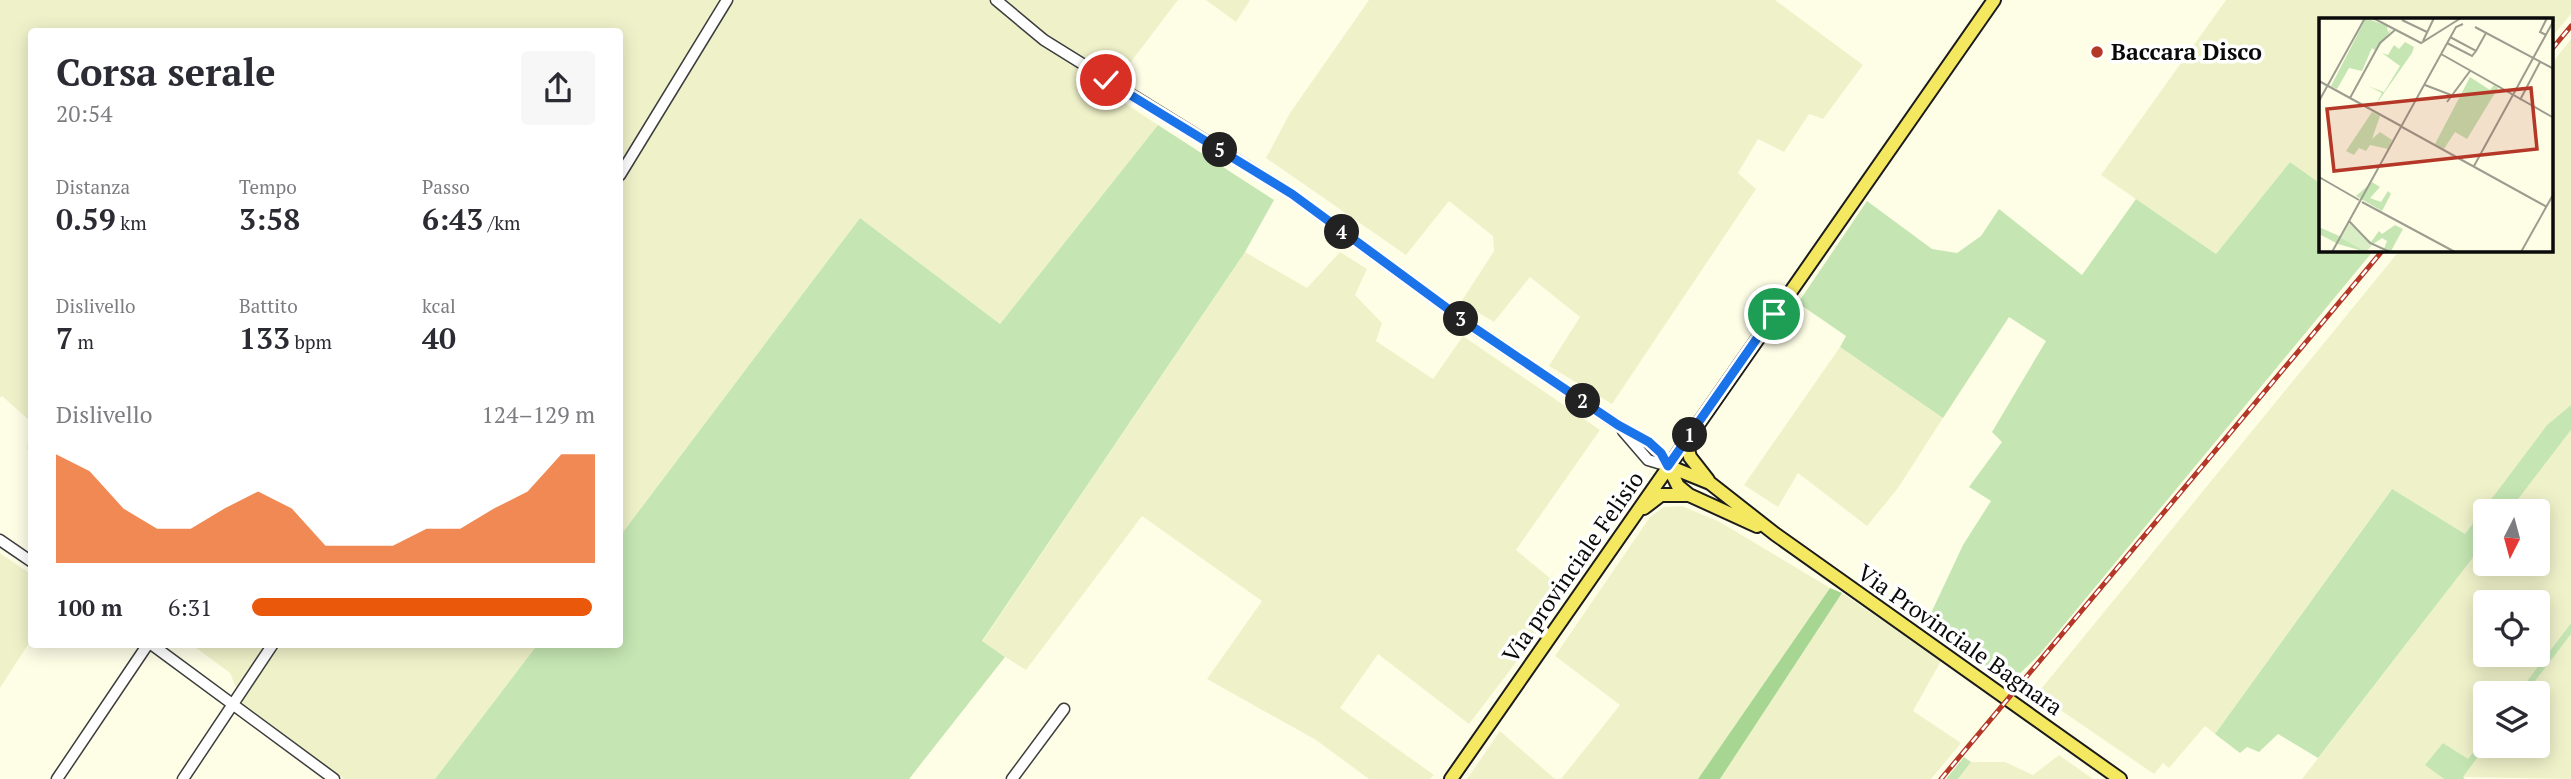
<!DOCTYPE html>
<html lang="it">
<head>
<meta charset="utf-8">
<style>
	body { margin:0; font-family:"PT Serif",serif; background:#f7f7f7; color:#2b2b33; height:100vh; display:flex; flex-direction:column; font-size:26px; white-space:nowrap }
	* { box-sizing:border-box; margin:0 }
	p { font-size:23px; color:#7c7c81 }
	.icon { flex:none; width:38px; height:38px; fill:none; stroke:currentColor; stroke-width:2; stroke-linecap:round; stroke-linejoin:round }
	.map { position:relative; flex:1; overflow:hidden }
	.sheet { position:absolute; left:28px; top:28px; width:595px; height:620px; display:flex; flex-direction:column; background:#fff; border-radius:7px; box-shadow:0 4px 18px #0003 }
	.sheet>* { flex:none }
	.needle { width:46px; rotate:186deg }
	.tools { position:absolute; left:2473px; top:499px; display:grid; gap:14px }
	.tools a { display:grid; place-items:center; width:77px; height:77px; border-radius:7px; background:#fff; box-shadow:0 4px 18px #0003; font-size:35px }
	.pin { position:absolute; display:grid; place-items:center; width:60px; height:60px; color:#fff; margin:-30px; border:4px solid #fff; border-radius:50%; box-shadow:0 2px 7px #0007 }
	.km { position:absolute; width:35px; height:35px; margin:-18px; border-radius:50%; background:#222; color:#fff; font-size:19px; line-height:35px; text-align:center }
	.round { display:grid; place-items:center; flex:none; width:74px; height:74px; border-radius:7px; background:#f7f7f7 }
	.head { display:flex; align-items:center; justify-content:space-between; height:119px; padding:0 28px }
	h1 { font-size:38px; font-weight:700; line-height:52px }
	.figures { display:grid; grid-template-columns:repeat(3,1fr); gap:10px; height:119px; padding:7px 28px }
	.figures div { display:grid; align-content:center }
	.figures b { font-size:30px; font-weight:700 }
	.figures small { font-size:19px; font-weight:400 }
	.figures p { font-size:19px }
	.chart { height:196px; padding:14px 28px }
	.chart p { display:flex; justify-content:space-between }
	.chart svg { width:100%; height:126px; margin-top:7px; fill:#ea580c; opacity:.7 }
	ul { padding:0 28px; list-style:none; font-size:23px }
	li { display:grid; grid-template-columns:112px 84px 1fr; align-items:center; height:52px }
	li i { height:18px; border-radius:9px; background:#ea580c }
	.map>svg:first-child { display:block }
	.farmland { fill:#eff2c9; fill-rule:evenodd }
	.green { fill:#c5e6b3 }
	.forest { fill:#a7d693 }
	.lines { fill:none; stroke-linecap:round; stroke-linejoin:round }
	.minor-casing { stroke:#3d3d3d; stroke-width:13 }
	.major-casing { stroke:#1b1b1b; stroke-width:16 }
	.minor { stroke:#fff; stroke-width:10 }
	.major { stroke:#f4e861; stroke-width:12 }
	.rail-casing { stroke:#b43727; stroke-width:5 }
	.rail { stroke:#fff; stroke-width:2.5; stroke-dasharray:8; stroke-linecap:butt }
	.route-casing { stroke:#fff; stroke-width:14 }
	.route { stroke:#1a73e8; stroke-width:9 }
	.poi-dot { fill:#b43727; stroke:#fff; stroke-width:2.5 }
	.labels { text-anchor:middle; stroke-width:7; stroke-linejoin:round; paint-order:stroke }
	.poi-label { font-size:23px; font-weight:bold; fill:#0a0a0a; stroke:#fff; text-anchor:start }
	.street-label { font-size:23px; fill:#0a0a0a; stroke:#fff }
	.inset-road { fill:none; stroke:#9c9c8f; stroke-width:2 }
	.view { fill:#b43727; fill-opacity:0.15; stroke:#b43727; stroke-width:3.5 }
	.inset-edge { fill:none; stroke:#0a0a0a; stroke-width:3.5 }
</style>
</head>
<body>
<div class="map">
<svg width="2571" height="779" viewBox="0 0 2571 779">
	<rect width="100%" height="100%" fill="#fefee7"/>
	<path class="farmland" d="M0 0H1178L1108 92 1158 125 1000 324 860 218 620 536V32H32L31 453 27 449 30 421 2 396 0 398Z
		M1206 0H1250L1236 22Z
		M1369 0H1775L1863 65 1823 119 1809 114 1784 152 1758 139 1738 173 1756 189 1612 404 1549 366 1580 317 1530 277 1494 322 1461 302 1494 251 1493 236 1449 201 1406 255 1266 158 1290 113Z
		M2226 0H2571V14L2552 37V19H2321V184L2290 162 2216 254 2101 175Z
		M2571 39V405L2547 425 2465 534 2391 490 2215 734 2205 726 2169 768 2163 763 2154 774 2037 694 2400 250H2552V63Z
		M1245 252 1307 288 1340 252 1367 269 1355 295 1382 323 1376 341 1433 379 1463 336 1600 430 1516 550 1563 589 1527 648 1469 724 1378 654 1340 708 1434 775 1430 779H1369L1316 740 1207 679 1262 601 1142 516 1026 670 982 642Z
		M1840 347 1943 418 1898 488 1867 526 1798 473 1778 507 1744 485Z
		M2571 430V623L2518 693H2485V737L2468 760 2443 743 2426 765 2444 779H2302L2485 542V564H2538V511H2509ZM2485 602H2538V654H2485Z
		M1682 506 1720 522 1830 588 1698 779H1561L1620 705 1555 656 1650 517 1664 507Z
		M0 553 32 575 31 640 0 688Z
		M1842 593 1941 661 1913 711 1961 743 1931 779H1720Z
		M2571 634V779L2462 777 2486 746H2538V693H2526Z
		M191 644H538L435 779H344L243 705 230 673Z
		M1500 731 1555 779H1467Z
		M2059 755 2093 779H1958L1971 762H2005L2033 775Z"/>
	<path class="green" d="M1158 125 1274 200 1245 252 982 641 1005 657 909 779H435L538 644H620V536L860 218 1000 324Z
		M2290 162 2321 184V250H2374L2039 655 2010 683 1925 626 1963 545 1991 501 1969 487 2002 442 1992 432 2046 341 2009 317 1943 418 1840 347 1846 336 1798 303 1867 201 1932 249 1957 253 1981 236 1999 209 2082 275 2136 199 2216 254Z
		M2571 405V430L2509 511H2485V542L2318 758 2278 734 2259 752 2247 747 2240 753 2215 734 2392 489 2465 534 2547 425Z
		M2571 623V634L2526 693H2518Z
		M2485 737 2486 746 2463 777 2465 779H2444L2425 765 2443 743 2468 759Z
		M1964 757 1971 762 1958 779H1946Z"/>
	<path class="forest" d="M1830 588 1842 593 1720 779H1698Z"/>
	<g class="lines">
		<defs>
			<path id="minor" d="M996 0 1044 40 1292 194 1470 325 1618 425 1649 442 1661 453 1668 466
				M620 175 727 0
				M1623 431 1648 460 1668 466
				M0 540 32 562
				M151 644 334 779
				M57 779 148 644
				M183 779 273 644
				M1012 779 1064 709"/>
			<path id="major" d="M1686 442 1690 457 1708 480
				M1668 466 1710 483 1775 534 2120 779
				M1668 466 1678 486 1689 495 1757 526
				M1644 508 1661 495H1688
				M1451 779 1994 0"/>
		</defs>
		<use href="#minor" class="minor-casing"/>
		<use href="#major" class="major-casing"/>
		<use href="#minor" class="minor"/>
		<use href="#major" class="major"/>
		<defs>
			<path id="rail" d="M2552 49 2571 26
				M1941 779 2383 250"/>
		</defs>
		<use href="#rail" class="rail-casing"/>
		<use href="#rail" class="rail"/>
	</g>
	<g class="lines">
		<defs>
			<path id="route" d="M1106 80 1292 194 1470 325 1618 425 1649 442 1661 453 1668 466 1774 314"/>
		</defs>
		<use href="#route" class="route-casing"/>
		<use href="#route" class="route"/>
	</g>
	<circle class="poi-dot" cx="2097" cy="52" r="7"/>
	<g class="labels">
		<g class="poi-label">
			<text x="2111" y="60">Baccara Disco</text>
		</g>
		<g class="street-label">
			<text transform="translate(1573 567) rotate(-55)" y="8">Via provinciale Felisio</text>
			<text transform="translate(1960 640) rotate(35)" y="8">Via Provinciale Bagnara</text>
		</g>
	</g>
	<g transform="translate(2319 18)">
		<rect width="234" height="234" fill="#fefee7"/>
		<path d="M47 0 68 8 69 14 73 11 57 33 53 30 43 53 30 50 18 71 12 68ZM86 24 95 29 93 35 56 88 63 75 49 68 65 74 81 48 63 35 69 37 75 27 80 31ZM151 59 171 72 175 67 179 70 148 121 136 114 125 131 116 126ZM53 94 61 98 53 121 61 114 73 122 69 131 51 127 47 133 40 130 35 137 27 133ZM53 164 61 169 51 180 62 184 69 173 72 176 63 193 37 178ZM76 207 84 211 72 233 80 234H68L65 231 68 223 63 220 53 227 36 209 52 224 60 213 63 216ZM0 209 27 221 47 234 19 226 0 216Z" fill="#c5e6b3"/>
		<path d="M30 205 53 227 47 234 22 220Z" fill="#d9eec5"/>
		<path class="inset-road" d="M54 0 102 25 142 0M83 2 108 14M156 9 235 51M227 17 221 14 228 0M131 19 157 33 167 15M104 23 115 0M128 25 153 38 157 33M122 36 235 100M0 63 82 108M106 67 132 77M31 80 61 25 76 12M201 82 221 44M0 83 46 0M128 84 151 53M83 109 228 189M155 148 235 2M0 159 40 182M43 184 136 234M30 203 51 225 71 234M13 234 137 9 144 6M202 234 235 175"/>
		<path class="view" d="M212 70 218 131 15 153 8 91Z"/>
		<rect width="234" height="234" class="inset-edge"/>
	</g>
</svg>
<div class="tools">
<a><svg class="needle" viewBox="-14 -14 28 28"><path d="M0-13l5 13h-10z" fill="#e53935"/><path d="M0 13l5-13h-10z" fill="#7c7c81"/></svg></a>
<a><svg class="icon" aria-label="locate" viewBox="0 0 24 24"><circle cx="12" cy="12" r="6"/><path d="M12 2v4M12 18v4M2 12h4M18 12h4"/></svg></a>
<a><svg class="icon" aria-label="layers" viewBox="0 0 24 24"><path d="M12 4l9 5-9 5-9-5zM3 14l9 5 9-5"/></svg></a>
</div>
<div class="pin" style="left:1774px;top:314px;background:#1e9e55"><svg class="icon" aria-label="arrive" viewBox="0 0 24 24"><path d="M6 21V4h12l-3 4 3 4H6"/></svg></div>
<div class="pin" style="left:1106px;top:80px;background:#d93025"><svg class="icon" aria-label="check" viewBox="0 0 24 24"><path d="M5 12l5 5 9-10"/></svg></div>
<b class="km" style="left:1690px;top:435px">1</b>
<b class="km" style="left:1583px;top:401px">2</b>
<b class="km" style="left:1461px;top:319px">3</b>
<b class="km" style="left:1342px;top:232px">4</b>
<b class="km" style="left:1220px;top:150px">5</b>
<section class="sheet">
<div class="head"><div><h1>Corsa serale</h1><p>20:54</p></div><a class="round"><svg class="icon" aria-label="share" viewBox="0 0 24 24"><path d="M12 15V3M7 8l5-5 5 5M5 13v7h14v-7"/></svg></a></div>
<div class="figures">
<div><p>Distanza</p><b>0.59<small> km</small></b></div>
<div><p>Tempo</p><b>3:58</b></div>
<div><p>Passo</p><b>6:43<small> /km</small></b></div>
</div>
<div class="figures">
<div><p>Dislivello</p><b>7<small> m</small></b></div>
<div><p>Battito</p><b>133<small> bpm</small></b></div>
<div><p>kcal</p><b>40</b></div>
</div>
<div class="chart"><p><span>Dislivello</span>124–129 m</p>
<svg viewBox="0 0 160 44" preserveAspectRatio="none"><path d="M0 44V6L10 12L20 25L30 32L40 32L50 25L60 19L70 25L80 38L90 38L100 38L110 32L120 32L130 25L140 19L150 6L160 6V44z"/></svg>
</div>
<ul>
<li><b>100 m</b>6:31<i style="width:99%"></i></li>
</ul>
</section>
</div>
</body>
</html>
